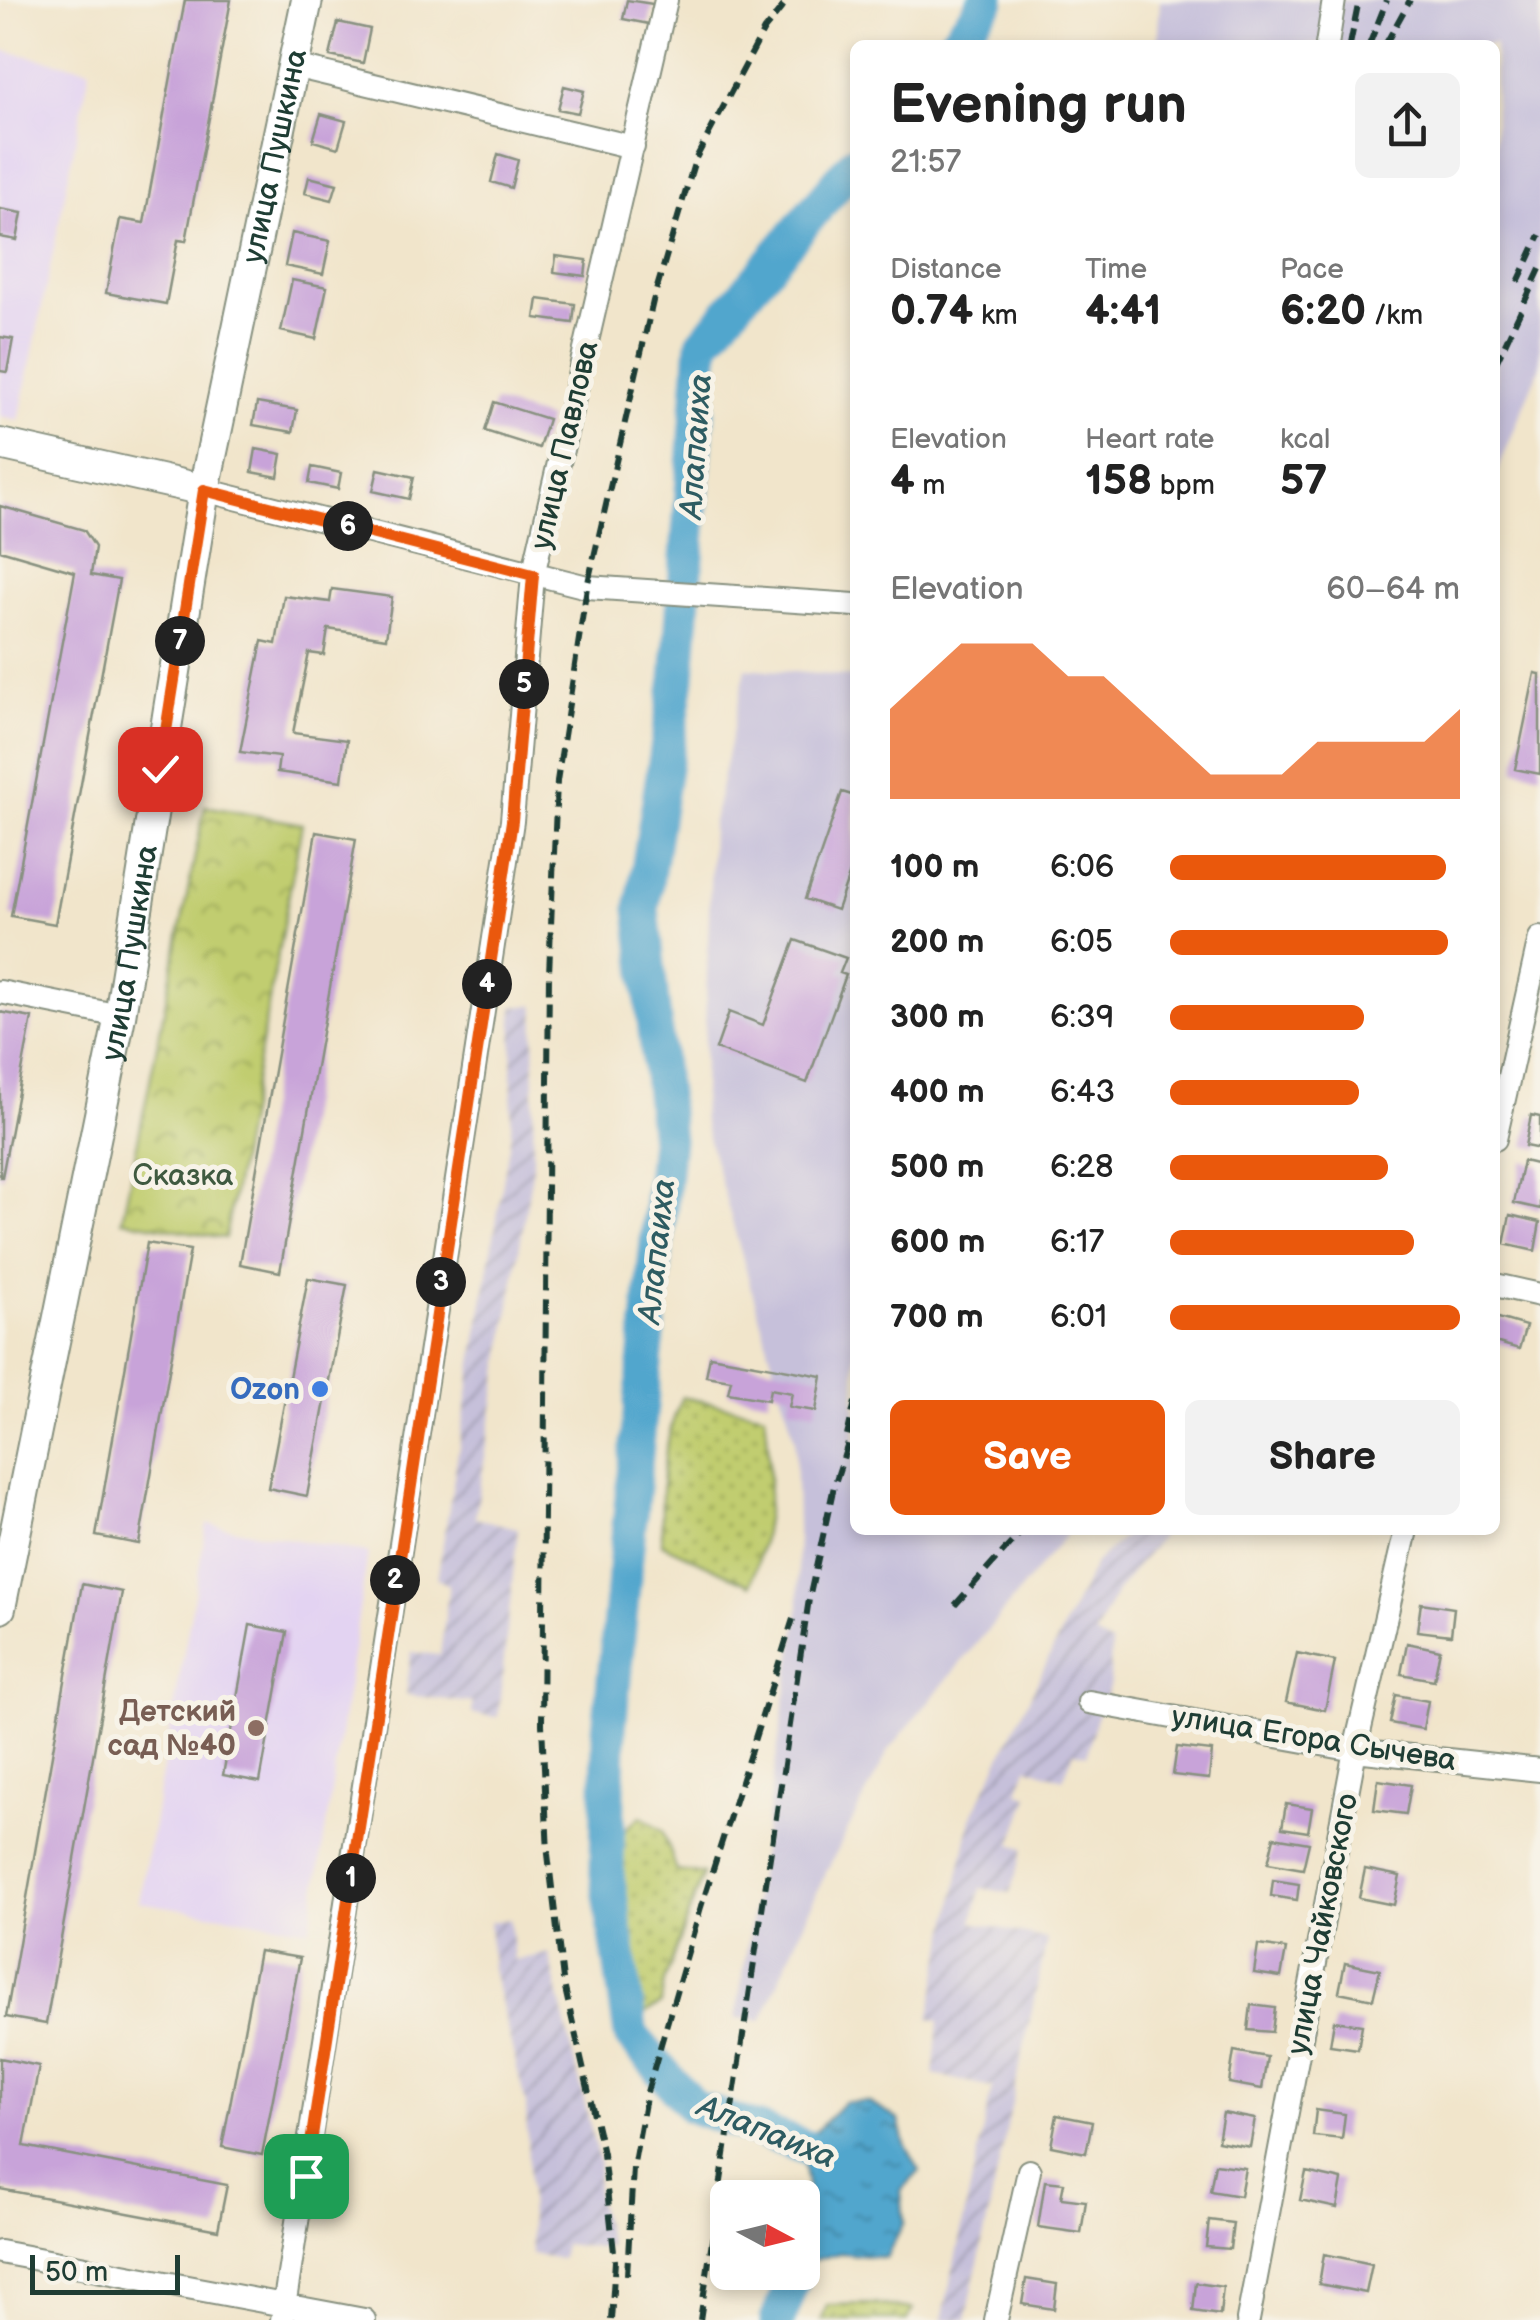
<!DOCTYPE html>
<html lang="en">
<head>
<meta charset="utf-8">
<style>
	body { margin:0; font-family:"Balsamiq Sans",sans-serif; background:#f2f2f2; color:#222; height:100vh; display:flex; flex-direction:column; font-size:38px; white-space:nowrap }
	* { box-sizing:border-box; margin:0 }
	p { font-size:32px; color:#767676 }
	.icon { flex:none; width:55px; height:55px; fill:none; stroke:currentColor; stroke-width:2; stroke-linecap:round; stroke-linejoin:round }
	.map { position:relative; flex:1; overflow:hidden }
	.details { position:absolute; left:850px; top:40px; width:650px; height:1495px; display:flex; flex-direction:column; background:#fff; border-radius:15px; box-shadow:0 5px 15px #0003 }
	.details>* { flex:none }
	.needle { width:65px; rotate:97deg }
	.buttons { position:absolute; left:710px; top:2180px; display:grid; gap:20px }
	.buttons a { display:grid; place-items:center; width:110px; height:110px; border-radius:15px; background:#fff; box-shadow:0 5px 15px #0003; font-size:50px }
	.scale { position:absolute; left:30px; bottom:25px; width:150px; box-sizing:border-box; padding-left:10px; border:5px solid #1f3d34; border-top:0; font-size:28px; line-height:35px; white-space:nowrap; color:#1f3d34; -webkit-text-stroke:8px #f7f3e8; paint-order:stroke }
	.pin { position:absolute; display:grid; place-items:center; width:85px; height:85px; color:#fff; margin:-42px; border-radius:20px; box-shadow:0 5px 15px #0006 }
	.km { position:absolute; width:50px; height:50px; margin:-25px; border-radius:50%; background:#222; color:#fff; font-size:28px; line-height:50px; text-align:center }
	.round { display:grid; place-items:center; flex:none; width:105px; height:105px; border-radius:15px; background:#f2f2f2 }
	.overview { display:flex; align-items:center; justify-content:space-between; height:170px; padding:0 40px }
	h1 { font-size:55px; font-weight:700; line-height:75px }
	.figures { display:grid; grid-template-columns:repeat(3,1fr); gap:15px; height:170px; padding:10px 40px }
	.figures div { display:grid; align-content:center }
	.figures b { font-size:42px; font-weight:700 }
	.figures small { font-size:28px; font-weight:400 }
	.figures p { font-size:28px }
	.chart { height:280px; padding:20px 40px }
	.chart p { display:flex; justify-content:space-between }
	.chart svg { width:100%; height:180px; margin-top:10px; fill:#ea580c; opacity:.7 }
	.cta { display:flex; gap:20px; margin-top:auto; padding:20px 40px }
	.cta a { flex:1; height:115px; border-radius:15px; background:#ea580c; color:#fff; font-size:40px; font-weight:700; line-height:115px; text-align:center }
	.cta a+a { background:#f2f2f2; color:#222 }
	ul { padding:0 40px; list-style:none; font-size:32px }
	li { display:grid; grid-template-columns:160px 120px 1fr; align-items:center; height:75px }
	li i { height:25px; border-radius:12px; background:#ea580c }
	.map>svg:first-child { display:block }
	.built { fill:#e3d3f2 }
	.industrial { fill:url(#industrial-furrows) }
	.railway { fill:#c6c0da }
	.grass { fill:url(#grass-dots); stroke:#708552; stroke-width:2.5 }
	.park { fill:url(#park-crowns); stroke:#708552; stroke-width:2.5 }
	.water { fill:url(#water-ripples); stroke:#387280; stroke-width:2.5 }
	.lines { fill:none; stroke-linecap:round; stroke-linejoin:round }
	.river { stroke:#51a6cd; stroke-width:35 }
	.building { fill:#c8a3d9 }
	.minor-casing { stroke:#889180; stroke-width:26 }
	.tertiary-casing { stroke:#889180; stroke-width:34 }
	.minor { stroke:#fff; stroke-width:22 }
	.tertiary { stroke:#fff; stroke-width:30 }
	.rail { stroke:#1f3d34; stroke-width:6; stroke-dasharray:15 8; stroke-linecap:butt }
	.route-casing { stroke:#fff; stroke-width:20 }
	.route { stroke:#ea580c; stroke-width:12 }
	.shop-dot { fill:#3f7fe0; stroke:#f7f3e8; stroke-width:4 }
	.education-dot { fill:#8d6e63; stroke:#f7f3e8; stroke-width:4 }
	.labels { text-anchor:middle; stroke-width:10; stroke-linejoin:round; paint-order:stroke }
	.street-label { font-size:30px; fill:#1f3d34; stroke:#f7f3e8 }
	.park-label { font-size:30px; fill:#3f5a40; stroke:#f7f3e8 }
	.shop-label { font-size:30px; font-weight:bold; fill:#366cbe; stroke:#f7f3e8; text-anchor:end }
	.education-label { font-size:30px; font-weight:bold; fill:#785e54; stroke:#f7f3e8; text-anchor:end }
	.water-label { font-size:32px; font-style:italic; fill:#2e5c62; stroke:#f7f3e8 }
</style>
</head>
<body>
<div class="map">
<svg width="1540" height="2320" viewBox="0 0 1540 2320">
	<defs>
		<pattern id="industrial-furrows" width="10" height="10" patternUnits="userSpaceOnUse" patternTransform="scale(2.5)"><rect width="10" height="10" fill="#c6c0da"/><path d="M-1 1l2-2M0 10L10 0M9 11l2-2" fill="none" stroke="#a09db2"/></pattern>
		<pattern id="grass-dots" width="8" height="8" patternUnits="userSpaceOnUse" patternTransform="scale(2.5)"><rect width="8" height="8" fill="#c1cd6f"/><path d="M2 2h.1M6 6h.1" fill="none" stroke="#9ca85c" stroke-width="1.8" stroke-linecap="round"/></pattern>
		<pattern id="park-crowns" width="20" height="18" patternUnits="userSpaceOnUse" patternTransform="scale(2.5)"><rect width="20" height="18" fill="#c1cd6f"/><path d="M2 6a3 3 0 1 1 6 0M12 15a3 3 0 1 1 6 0" fill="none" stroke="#9ca85c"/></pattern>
		<pattern id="water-ripples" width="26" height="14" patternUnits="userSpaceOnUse" patternTransform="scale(2.5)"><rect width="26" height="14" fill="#51a6cd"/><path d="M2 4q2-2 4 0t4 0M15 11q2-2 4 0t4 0" fill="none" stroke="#4388a7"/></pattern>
	</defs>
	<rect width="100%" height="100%" fill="#f7f3e8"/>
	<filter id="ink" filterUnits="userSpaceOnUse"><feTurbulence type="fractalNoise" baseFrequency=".01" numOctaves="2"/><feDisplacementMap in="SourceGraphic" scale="20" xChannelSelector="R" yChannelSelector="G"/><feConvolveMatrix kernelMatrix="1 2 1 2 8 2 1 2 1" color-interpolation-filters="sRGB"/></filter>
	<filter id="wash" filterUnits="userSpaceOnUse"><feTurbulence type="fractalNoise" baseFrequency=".0048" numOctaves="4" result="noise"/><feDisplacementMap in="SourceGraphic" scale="40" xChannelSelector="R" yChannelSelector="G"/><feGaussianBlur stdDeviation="2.25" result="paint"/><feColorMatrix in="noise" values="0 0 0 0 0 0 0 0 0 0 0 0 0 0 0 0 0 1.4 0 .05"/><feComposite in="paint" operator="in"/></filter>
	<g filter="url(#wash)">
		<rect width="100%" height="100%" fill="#f1e5cb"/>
		<path class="built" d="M0 50 90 69 19 420 0 416Z
			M207 1524 368 1553 310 1929 139 1902Z"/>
		<path class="industrial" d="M535 1005 533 1166 475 1518 518 1528 498 1717 472 1714V1703L406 1695 411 1652 440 1655 449 1585 437 1579 511 1133 513 1007Z
			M1131 1530H1166L1116 1592 1095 1635 1111 1644 1110 1685 1095 1721 1087 1755 1074 1752 1063 1779 1027 1767 1018 1791 1029 1796 1012 1844 1024 1849 1010 1893 981 1888 973 1922 1047 1939 966 2320H942L992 2087 933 2075 939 2021 929 2019 971 1818 1095 1563Z
			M510 1919 514 1961 549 1953 599 2163 596 2191 609 2246 597 2248 564 2244 561 2259 531 2254 526 2105 492 1969 489 1922Z"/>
		<path class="railway" d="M1160 0H1540V365L1495 478V45H1157Z
			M746 668 855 677V1530H1070L889 1750 825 1874 762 2020 736 2018 799 1610 795 1440 702 1117 712 826Z"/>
		<path class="grass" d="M682 1397 765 1414C773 1479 770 1523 751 1585L662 1544C661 1491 660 1447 682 1397Z
			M641 1816 663 1831 677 1871 703 1874 664 1982 661 2004 641 2016 633 1965 622 1922 623 1831Z
			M874 2304 913 2309 907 2320H822L827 2305Z"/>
		<path class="park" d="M205 806 302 824 225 1238 122 1220Z"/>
		<path class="water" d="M844 2102H868L899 2120 905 2144 920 2171 901 2191 904 2223 886 2258 840 2253 803 2263 809 2197 802 2156 813 2134Z"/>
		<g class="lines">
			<path class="river" d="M952 45 988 0
				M849 2163 692 2106 631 2035 607 1874 609 1730 667 1140 642 909 678 678 703 343 855 162
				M777 2320 792 2282 793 2272"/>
		</g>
		<g id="blocks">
			<path class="building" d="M185 0H231L186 241 178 240 166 304 106 293 120 219 144 223Z
				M627 0 653 4 649 24 623 19Z
				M338 22 370 29 363 63 330 56Z
				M564 86 584 91 578 113 558 109Z
				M321 114 346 121 338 148 313 141Z
				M498 154 518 160 511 188 491 182Z
				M309 177 337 184 332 200 305 193Z
				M0 209 22 213 17 240 0 237Z
				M292 233 330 241 323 274 285 266Z
				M556 256 587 260 585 276 554 272Z
				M292 280 327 287 316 339 281 331Z
				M538 299 575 304 573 323 535 318Z
				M0 337 13 339 7 372 0 371Z
				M494 402 548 419 539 448 485 431Z
				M257 403 297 410 293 432 253 425Z
				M256 449 282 454 278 477 252 472Z
				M312 467 341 473 338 489 309 483Z
				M378 469 414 477 409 499 373 491Z
				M0 506 84 530 95 547 91 575 119 580 55 924 11 916 75 572 0 550Z
				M332 589 392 597 386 638 328 629 324 655 309 653 293 733 347 740 342 781 277 772 279 757 240 752 262 641 276 644 284 596 330 602Z
				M1535 673 1540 674V774L1515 769Z
				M842 792 855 796V858L837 910 805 899Z
				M316 832 356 839 280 1272 240 1264Z
				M795 940 846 958 840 973 846 975 807 1083 716 1049 729 1012 763 1025Z
				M0 1012 32 1018 2 1177H0Z
				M1531 1115 1540 1117V1149L1525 1146Z
				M1523 1161 1540 1165V1209L1514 1203Z
				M1510 1215 1540 1222 1535 1251 1504 1244Z
				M147 1243 190 1250 139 1544 96 1536Z
				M308 1278 347 1285 307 1496 268 1488Z
				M1495 1317 1526 1326 1519 1349 1495 1342Z
				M710 1356 822 1376 816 1411 789 1407 792 1393 770 1389 768 1400 728 1393 731 1380 706 1376Z
				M82 1584 122 1592 46 2024 6 2017Z
				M1421 1603 1454 1608 1451 1635 1417 1631Z
				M250 1625 287 1632 260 1782 223 1775Z
				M1407 1643 1440 1650 1434 1680 1401 1674Z
				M1297 1653 1335 1661 1325 1710 1286 1702Z
				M1396 1695 1428 1701 1423 1729 1390 1723Z
				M1177 1747 1212 1751 1209 1779 1173 1775Z
				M1378 1780 1411 1785 1406 1814 1374 1810Z
				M1286 1804 1312 1808 1308 1832 1282 1828Z
				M1274 1837 1309 1843 1303 1869 1268 1863Z
				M1365 1869 1400 1876 1394 1905 1359 1898Z
				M1273 1880 1299 1884 1297 1900 1271 1896Z
				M1258 1945 1286 1949 1281 1977 1254 1973Z
				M259 1951 300 1958 262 2155 222 2147Z
				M1345 1963 1380 1970 1373 1999 1339 1992Z
				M1251 2005 1275 2008 1272 2032 1248 2030Z
				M1334 2021 1362 2025 1358 2049 1330 2045Z
				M1234 2051 1267 2057 1262 2089 1229 2083Z
				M0 2058 39 2066 24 2146 227 2185 218 2230 0 2189Z
				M1316 2110 1345 2114 1342 2139 1313 2136Z
				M1223 2113 1255 2119 1250 2147 1218 2141Z
				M1057 2115 1092 2122 1086 2153 1051 2146Z
				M1215 2164 1245 2168 1240 2196 1210 2191Z
				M1306 2172 1342 2180 1337 2208 1300 2200Z
				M1045 2181 1064 2183 1061 2198 1086 2201 1081 2233 1038 2227Z
				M1209 2220 1233 2223 1230 2249 1206 2247Z
				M1324 2254 1372 2264 1366 2293 1319 2284Z
				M1026 2279 1057 2284 1054 2309 1022 2304Z
				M1196 2283 1223 2287 1220 2315 1193 2311Z"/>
		</g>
	</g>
	<g filter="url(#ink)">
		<use href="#blocks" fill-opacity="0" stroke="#889180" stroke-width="2.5"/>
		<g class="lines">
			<defs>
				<path id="minor" d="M1327 45 1334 0
					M294 66 633 147
					M204 490 587 587 855 605
					M0 992 120 1016
					M1495 1139 1540 938
					M1495 1285 1540 1295
					M1089 1702 1355 1750 1540 1770
					M0 2252 364 2320
					M282 2320 512 821 533 575 666 0
					M996 2320 1029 2171
					M1248 2320 1355 1750 1406 1530"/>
				<g id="tertiary">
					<path d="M0 444 204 490"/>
					<path id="s1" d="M0 1608 120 1016 204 490 307 0"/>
				</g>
			</defs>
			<use href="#minor" class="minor-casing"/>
			<use href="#tertiary" class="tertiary-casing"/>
			<use href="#minor" class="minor"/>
			<use href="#tertiary" class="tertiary"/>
			<path class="rail" d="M1350 45 1359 0
				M1369 45 1387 0
				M1385 45 1410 0
				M1518 282 1540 235
				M1495 365 1540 269
				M847 1436 855 1402
				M955 1605 1023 1530
				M627 2275 633 2168 647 2092 701 1907 793 1619
				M611 2320 615 2261 603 2154 563 1980 548 1854 542 1724 549 974 557 781 587 587 653 301 695 160 764 30 788 0
				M700 2320 809 1599 834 1486 855 1422"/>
		</g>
	</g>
	<g class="lines" filter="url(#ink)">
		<defs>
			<path id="route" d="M160 769 204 490 533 575 512 821 306 2176"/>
		</defs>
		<use href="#route" class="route-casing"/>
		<use href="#route" class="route"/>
	</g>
	<circle class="shop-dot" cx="320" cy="1389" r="10"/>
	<circle class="education-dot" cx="256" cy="1728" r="10"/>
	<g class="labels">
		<g class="street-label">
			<text dy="10" stroke="none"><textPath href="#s1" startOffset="1478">улица Пушкина</textPath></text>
			<text transform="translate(564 445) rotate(-77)" y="10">улица Павлова</text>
			<text dy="10" stroke="none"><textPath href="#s1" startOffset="668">улица Пушкина</textPath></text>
			<text transform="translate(1314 1738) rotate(9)" y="10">улица Егора Сычева</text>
			<text transform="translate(1322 1924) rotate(-79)" y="10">улица Чайковского</text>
		</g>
		<g class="park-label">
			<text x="183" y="1185">Сказка</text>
		</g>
		<g class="shop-label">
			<text x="300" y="1399">Ozon</text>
		</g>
		<g class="education-label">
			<text x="236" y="1721">Детский<tspan x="236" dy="34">сад №40</tspan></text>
		</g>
		<g class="water-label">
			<text transform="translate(695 446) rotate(-86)" y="11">Алапаиха</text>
			<text transform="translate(656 1251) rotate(-84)" y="11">Алапаиха</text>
			<text transform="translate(767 2131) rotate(22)" y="11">Алапаиха</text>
		</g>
	</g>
</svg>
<div class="buttons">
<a><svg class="needle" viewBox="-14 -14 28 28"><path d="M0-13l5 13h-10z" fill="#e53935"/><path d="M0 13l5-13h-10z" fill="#767676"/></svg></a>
</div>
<div class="scale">50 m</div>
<div class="pin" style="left:306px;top:2176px;background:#1e9e55"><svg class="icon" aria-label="arrive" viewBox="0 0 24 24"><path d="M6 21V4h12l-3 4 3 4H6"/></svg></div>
<div class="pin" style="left:160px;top:769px;background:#d93025"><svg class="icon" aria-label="check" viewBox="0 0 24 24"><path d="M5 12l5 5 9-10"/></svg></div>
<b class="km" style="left:351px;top:1878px">1</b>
<b class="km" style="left:395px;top:1580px">2</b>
<b class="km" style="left:441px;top:1282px">3</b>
<b class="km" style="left:487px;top:984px">4</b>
<b class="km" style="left:524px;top:684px">5</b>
<b class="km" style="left:348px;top:526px">6</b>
<b class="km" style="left:180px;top:641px">7</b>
<section class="details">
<div class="overview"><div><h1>Evening run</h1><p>21:57</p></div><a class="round"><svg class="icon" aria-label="share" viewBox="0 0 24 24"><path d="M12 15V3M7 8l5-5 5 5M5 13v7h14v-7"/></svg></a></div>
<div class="figures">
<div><p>Distance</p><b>0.74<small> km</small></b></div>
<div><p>Time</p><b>4:41</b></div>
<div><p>Pace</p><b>6:20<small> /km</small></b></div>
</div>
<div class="figures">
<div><p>Elevation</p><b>4<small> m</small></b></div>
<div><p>Heart rate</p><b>158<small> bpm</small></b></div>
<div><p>kcal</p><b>57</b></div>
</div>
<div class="chart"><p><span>Elevation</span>60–64 m</p>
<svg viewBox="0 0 160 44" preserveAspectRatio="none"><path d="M0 44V22L10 14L20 6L30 6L40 6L50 14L60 14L70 22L80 30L90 38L100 38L110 38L120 30L130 30L140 30L150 30L160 22V44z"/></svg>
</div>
<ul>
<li><b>100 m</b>6:06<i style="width:95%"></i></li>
<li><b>200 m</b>6:05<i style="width:96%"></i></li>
<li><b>300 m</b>6:39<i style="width:67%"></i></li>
<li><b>400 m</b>6:43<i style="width:65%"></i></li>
<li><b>500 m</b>6:28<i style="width:75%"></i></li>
<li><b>600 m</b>6:17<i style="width:84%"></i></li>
<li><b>700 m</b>6:01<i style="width:100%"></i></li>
</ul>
<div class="cta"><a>Save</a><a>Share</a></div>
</section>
</div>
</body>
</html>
